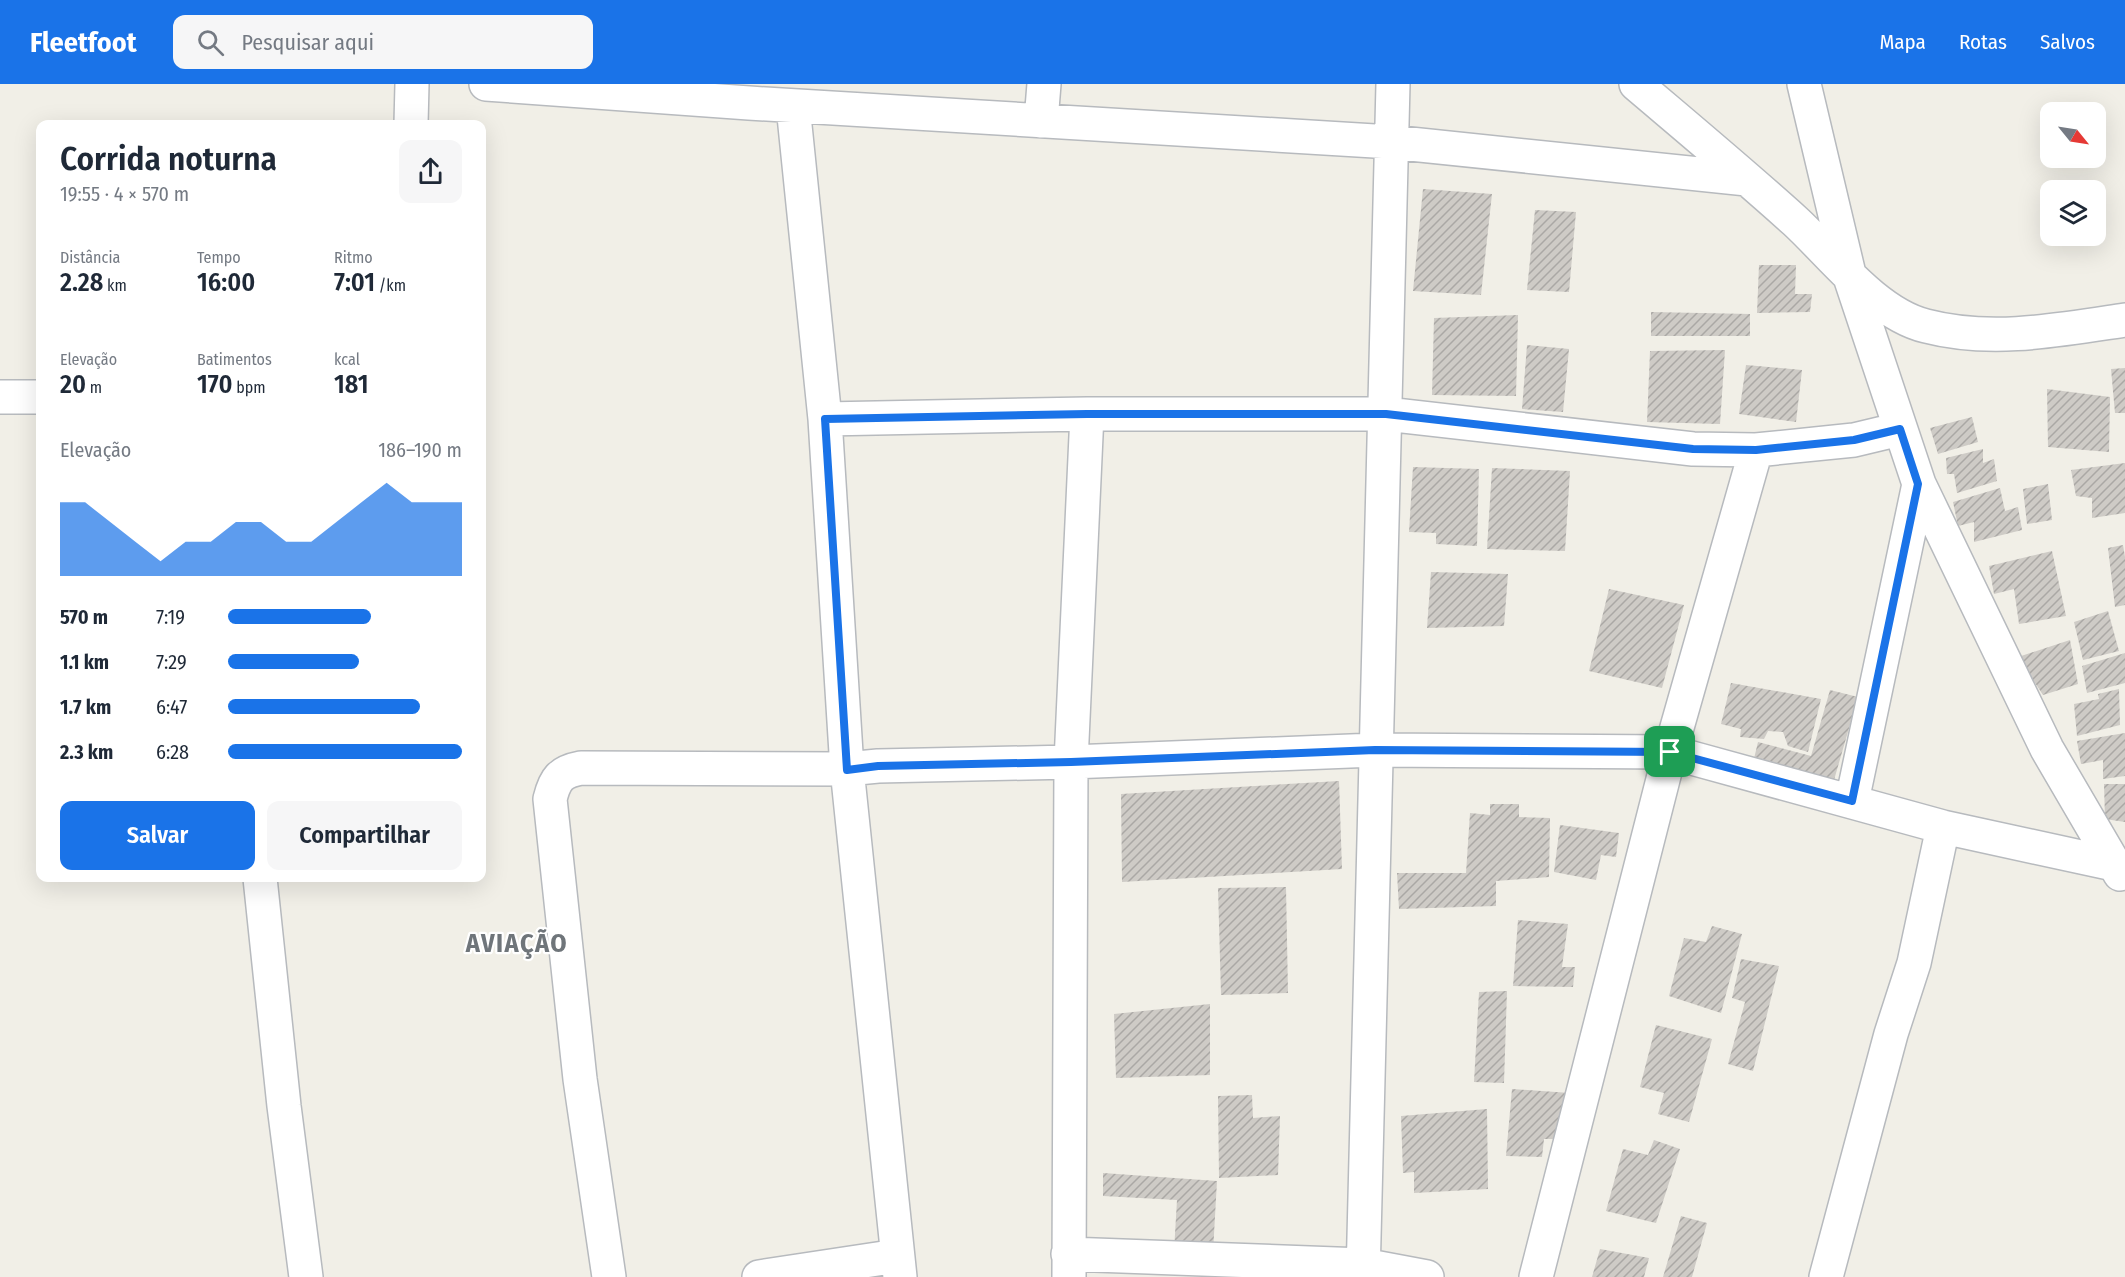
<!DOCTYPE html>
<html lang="pt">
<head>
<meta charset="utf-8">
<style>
	body { margin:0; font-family:"Fira Sans Condensed",sans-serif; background:#f6f6f7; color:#1f2937; height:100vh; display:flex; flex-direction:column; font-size:22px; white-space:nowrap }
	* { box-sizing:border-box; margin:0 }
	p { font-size:20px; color:#747a83 }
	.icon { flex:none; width:33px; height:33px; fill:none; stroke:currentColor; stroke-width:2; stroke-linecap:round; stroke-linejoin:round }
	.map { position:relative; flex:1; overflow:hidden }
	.sheet { position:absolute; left:36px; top:36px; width:450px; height:762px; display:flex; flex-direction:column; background:#fff; border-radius:12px; box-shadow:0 6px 24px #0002 }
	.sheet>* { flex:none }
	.needle { width:39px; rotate:120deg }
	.buttons { position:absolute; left:2040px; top:18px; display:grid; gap:12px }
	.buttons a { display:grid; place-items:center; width:66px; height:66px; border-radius:12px; background:#fff; box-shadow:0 6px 24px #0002; font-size:30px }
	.pin { position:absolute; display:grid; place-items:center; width:51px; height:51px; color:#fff; margin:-26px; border-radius:12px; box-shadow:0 3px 9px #0006 }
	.round { display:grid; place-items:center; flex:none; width:63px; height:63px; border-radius:12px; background:#f6f6f7 }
	.head { display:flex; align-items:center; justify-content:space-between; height:102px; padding:0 24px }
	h1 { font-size:33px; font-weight:600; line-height:45px }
	.stats { display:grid; grid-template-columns:repeat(3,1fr); gap:9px; height:102px; padding:6px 24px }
	.stats div { display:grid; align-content:center }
	.stats b { font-size:26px; font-weight:600 }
	.stats small { font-size:16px; font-weight:400 }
	.stats p { font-size:16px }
	.chart { height:168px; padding:12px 24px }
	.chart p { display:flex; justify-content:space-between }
	.chart svg { width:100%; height:108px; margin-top:6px; fill:#1a73e8; opacity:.7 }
	.button { display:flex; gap:12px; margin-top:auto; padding:12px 24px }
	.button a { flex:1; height:69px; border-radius:12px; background:#1a73e8; color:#fff; font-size:24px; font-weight:600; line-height:69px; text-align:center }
	.button a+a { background:#f6f6f7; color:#1f2937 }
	ul { padding:0 24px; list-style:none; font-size:20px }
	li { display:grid; grid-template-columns:96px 72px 1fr; align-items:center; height:45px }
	li i { height:15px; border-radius:8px; background:#1a73e8 }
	header { display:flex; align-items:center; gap:36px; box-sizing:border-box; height:84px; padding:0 30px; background:#1a73e8; color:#fff }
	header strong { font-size:28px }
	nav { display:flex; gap:33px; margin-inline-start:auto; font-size:21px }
	.search { width:420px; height:54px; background:#f6f6f7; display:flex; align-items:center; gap:15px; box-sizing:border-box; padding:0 21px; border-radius:12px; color:#747a83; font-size:22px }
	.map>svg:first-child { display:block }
	.building { fill:url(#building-hatch) }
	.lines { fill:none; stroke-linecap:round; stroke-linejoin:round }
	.minor-casing { stroke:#b7babe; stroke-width:36 }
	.minor { stroke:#fff; stroke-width:33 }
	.route-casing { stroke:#fff; stroke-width:12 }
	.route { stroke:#1a73e8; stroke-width:8 }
	.labels { text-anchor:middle; stroke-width:4.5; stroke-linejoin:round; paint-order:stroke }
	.district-label { font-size:26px; font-weight:bold; letter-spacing:1.5px; fill:#6f757a; stroke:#fff }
</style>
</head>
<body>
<header>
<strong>Fleetfoot</strong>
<div class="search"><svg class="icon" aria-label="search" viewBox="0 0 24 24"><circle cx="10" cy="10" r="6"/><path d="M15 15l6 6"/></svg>Pesquisar aqui</div>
<nav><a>Mapa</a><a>Rotas</a><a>Salvos</a></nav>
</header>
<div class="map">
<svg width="2125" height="1193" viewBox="0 0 2125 1193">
	<defs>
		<pattern id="building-hatch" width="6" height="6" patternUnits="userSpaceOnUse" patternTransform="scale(1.5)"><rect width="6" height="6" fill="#cecbc6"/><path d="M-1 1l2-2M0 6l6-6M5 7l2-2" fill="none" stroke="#aaa8a5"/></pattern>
	</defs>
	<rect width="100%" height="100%" fill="#f1efe7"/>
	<path class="building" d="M1423 105 1492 110 1481 211 1413 207Z
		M1535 126 1576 128 1569 208 1527 206Z
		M1759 181H1796L1795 210H1812L1810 228 1757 229Z
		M1651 228 1750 230V252H1651Z
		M1518 231 1516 312 1432 311 1434 234Z
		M1527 261 1569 265 1563 328 1522 325Z
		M1725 266 1720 340 1647 338 1650 267Z
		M1746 281 1802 286 1796 338 1739 330Z
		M2125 284V329H2115L2111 285Z
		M2047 305 2110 313 2109 368 2048 363Z
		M1972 333 1978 358 1938 370 1930 344Z
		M1983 365V379L1994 375 1997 397 1957 409 1954 390H1947L1946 374Z
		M2125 379V429L2092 434V414L2076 412 2071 386Z
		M1413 383 1479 385 1477 462 1436 460V449L1409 448Z
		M1492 384 1570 387 1565 467 1487 465Z
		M2048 400 2052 436 2027 440 2023 405Z
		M2000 404 2005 427 2018 423 2022 446 1974 458V438L1958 442 1953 418Z
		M2123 461 2125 473V521L2115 523 2108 464Z
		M2052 467 2066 532 2019 540 2014 505 1994 510 1989 482Z
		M1431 488 1508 490 1504 542 1427 544Z
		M1609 505 1684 521 1662 604 1589 587Z
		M2108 527 2119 567 2083 576 2074 538Z
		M2070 556 2078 600 2043 611 2018 573Z
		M2125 569V599L2087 609 2082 582Z
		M1731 599 1821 615 1808 668 1788 662 1783 648 1768 647 1764 655 1740 653 1741 645 1721 640Z
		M2119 605 2120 641 2077 652 2074 620 2099 615 2098 610Z
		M1830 606 1858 613 1832 703 1752 683 1758 658 1811 672Z
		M2125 649V692L2103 695V676L2081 680 2077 657Z
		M1339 697 1342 785 1122 798 1121 710Z
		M2104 700H2125V738L2105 735Z
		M1490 720H1519V733L1550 734 1549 793 1496 797V822L1399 825 1397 789H1466L1470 729 1490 731Z
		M1560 741 1619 749 1616 773 1601 771 1596 796 1554 788Z
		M1286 803 1288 909 1221 911 1218 804Z
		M1518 836 1568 840 1562 883H1575L1573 903 1513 902Z
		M1712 842 1742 850 1721 929 1669 912 1684 854 1706 858Z
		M1741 875 1779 882 1753 987 1728 980 1745 918 1732 914Z
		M1507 907 1504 999 1474 998 1479 908Z
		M1210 920V991L1116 994 1114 930Z
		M1656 941 1712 955 1689 1038 1658 1030 1664 1009 1640 1003Z
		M1512 1005 1570 1009 1564 1055H1544L1542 1073 1506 1072Z
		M1252 1011 1253 1034 1280 1032 1278 1091 1219 1094 1218 1012Z
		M1487 1025 1488 1105 1414 1109V1088L1403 1089 1401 1032Z
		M1654 1056 1680 1065 1656 1139 1606 1127 1623 1065 1648 1071Z
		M1103 1089 1217 1097 1213 1168 1174 1167 1177 1116 1103 1112Z
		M1681 1132 1707 1139 1692 1193H1663Z
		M1600 1165 1649 1174 1644 1193H1592Z"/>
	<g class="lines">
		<defs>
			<path id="minor" d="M486 0 749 19 1391 58 1747 95
				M1636 0C1689 45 1743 90 1795 137 1832 171 1876 230 1926 242 1991 259 2059 246 2125 236
				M1804 0 1849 190 1919 400 2047 665 2120 790
				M793 22 825 335 847 685 900 1193
				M1041 37 1044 0
				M411 40 412 0
				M0 313H40
				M825 335 1087 330H1386L1693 365 1756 366 1854 356 1900 345
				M1852 717 1919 400
				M260 794 284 1022 306 1193
				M1068 1170 1363 1181 1427 1193
				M609 1193 580 995 550 715C555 695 560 688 581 684L847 685 878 682 1071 678 1375 666 1670 668 1943 743 2113 780
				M759 1193 897 1172
				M1069 1193 1071 678 1087 330
				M1363 1193 1393 0
				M1536 1193 1670 668 1756 366
				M1826 1193 1891 950 1914 879 1943 743"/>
		</defs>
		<use href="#minor" class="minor-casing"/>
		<use href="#minor" class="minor"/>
	</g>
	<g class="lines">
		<defs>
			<path id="route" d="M1087 330H1386L1693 365 1756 366 1854 356 1900 345 1918 400 1852 717 1670 668 1375 666 1071 678 878 682 847 686 825 335Z"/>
		</defs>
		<use href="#route" class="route-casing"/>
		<use href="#route" class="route"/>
	</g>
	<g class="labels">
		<g class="district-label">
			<text x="517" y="868">AVIAÇÃO</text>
		</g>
	</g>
</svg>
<div class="buttons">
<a><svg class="needle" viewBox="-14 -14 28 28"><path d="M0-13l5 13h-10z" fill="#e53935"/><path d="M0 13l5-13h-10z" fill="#747a83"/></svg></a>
<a><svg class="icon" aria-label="layers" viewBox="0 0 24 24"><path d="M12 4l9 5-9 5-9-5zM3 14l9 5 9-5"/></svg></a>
</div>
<div class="pin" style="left:1670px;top:668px;background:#1e9e55"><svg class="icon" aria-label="arrive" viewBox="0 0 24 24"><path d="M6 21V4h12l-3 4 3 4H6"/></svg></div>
<section class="sheet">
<div class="head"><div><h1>Corrida noturna</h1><p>19:55 · 4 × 570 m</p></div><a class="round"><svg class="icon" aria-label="share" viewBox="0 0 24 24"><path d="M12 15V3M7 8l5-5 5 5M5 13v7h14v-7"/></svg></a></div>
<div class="stats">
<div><p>Distância</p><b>2.28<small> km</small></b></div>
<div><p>Tempo</p><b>16:00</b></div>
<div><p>Ritmo</p><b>7:01<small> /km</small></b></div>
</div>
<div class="stats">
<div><p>Elevação</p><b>20<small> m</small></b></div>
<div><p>Batimentos</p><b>170<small> bpm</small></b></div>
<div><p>kcal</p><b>181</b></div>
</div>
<div class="chart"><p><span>Elevação</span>186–190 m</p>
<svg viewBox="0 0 160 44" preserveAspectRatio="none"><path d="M0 44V14L10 14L20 22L30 30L40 38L50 30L60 30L70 22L80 22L90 30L100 30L110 22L120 14L130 6L140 14L150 14L160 14V44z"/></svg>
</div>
<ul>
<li><b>570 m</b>7:19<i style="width:61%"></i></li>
<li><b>1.1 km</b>7:29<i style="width:56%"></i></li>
<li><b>1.7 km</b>6:47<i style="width:82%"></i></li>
<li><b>2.3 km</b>6:28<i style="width:100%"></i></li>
</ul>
<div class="button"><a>Salvar</a><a>Compartilhar</a></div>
</section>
</div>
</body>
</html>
